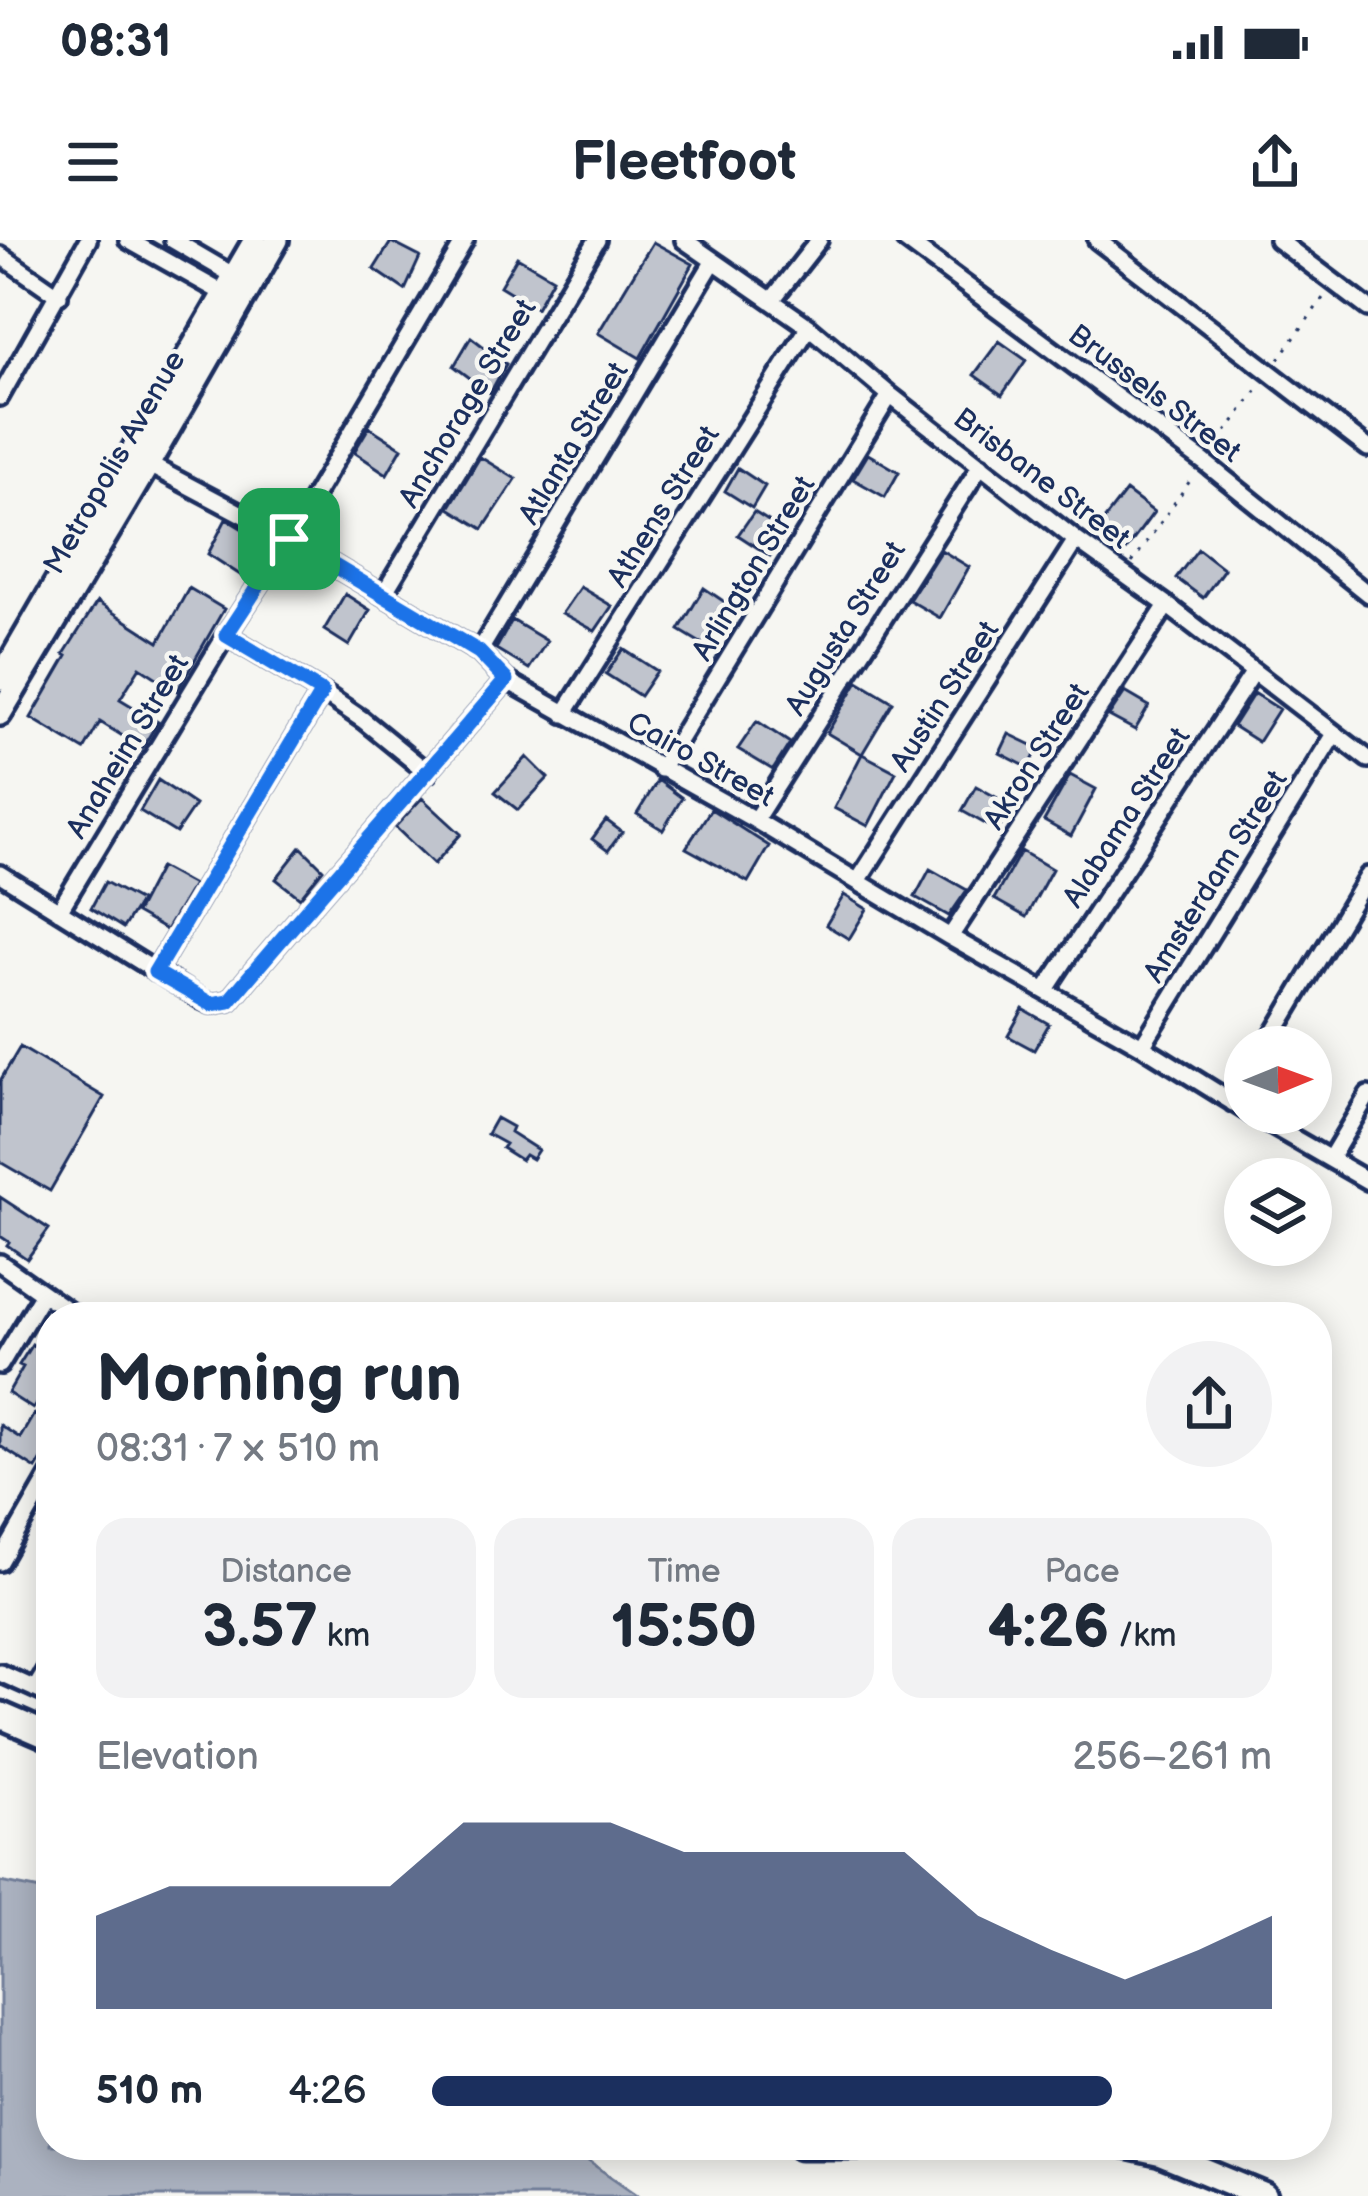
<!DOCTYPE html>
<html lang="en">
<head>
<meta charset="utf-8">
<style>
	body { margin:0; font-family:"Balsamiq Sans",sans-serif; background:#f2f2f3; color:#1f2937; height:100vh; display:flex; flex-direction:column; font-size:45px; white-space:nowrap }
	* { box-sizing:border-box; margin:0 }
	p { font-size:39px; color:#747a83 }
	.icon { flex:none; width:66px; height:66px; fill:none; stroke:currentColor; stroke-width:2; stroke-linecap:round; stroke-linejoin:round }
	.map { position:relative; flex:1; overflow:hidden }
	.side { position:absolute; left:36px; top:1062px; width:1296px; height:858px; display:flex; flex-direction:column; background:#fff; border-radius:48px; box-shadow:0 6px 30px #0003 }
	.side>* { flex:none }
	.needle { width:78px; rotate:89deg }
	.fabs { position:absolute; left:1224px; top:786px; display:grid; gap:24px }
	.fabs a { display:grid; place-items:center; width:108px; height:108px; border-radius:50%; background:#fff; box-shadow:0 6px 30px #0003; font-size:60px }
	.pin { position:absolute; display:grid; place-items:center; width:102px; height:102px; color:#fff; margin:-51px; border-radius:24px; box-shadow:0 6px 18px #0006 }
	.round { display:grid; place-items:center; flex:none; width:126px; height:126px; border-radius:63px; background:#f2f2f3 }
	.head { display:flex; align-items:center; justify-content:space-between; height:204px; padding:0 60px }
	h1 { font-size:66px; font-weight:700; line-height:90px }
	.metrics { display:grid; grid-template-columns:repeat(3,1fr); gap:18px; height:204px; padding:12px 60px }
	.metrics div { display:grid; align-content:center; border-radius:30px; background:#f2f2f3; text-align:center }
	.metrics b { font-size:60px; font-weight:700 }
	.metrics small { font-size:33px; font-weight:400 }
	.metrics p { font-size:33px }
	.chart { height:336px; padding:24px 60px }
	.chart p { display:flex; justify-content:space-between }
	.chart svg { width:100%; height:216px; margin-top:12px; fill:#1b2f5e; opacity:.7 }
	ul { padding:0 60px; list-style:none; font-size:39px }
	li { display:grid; grid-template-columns:192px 144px 1fr; align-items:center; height:90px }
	li i { height:30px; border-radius:15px; background:#1b2f5e }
	.status { display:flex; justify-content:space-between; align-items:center; height:84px; padding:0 60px; background:#fff; direction:ltr }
	.status svg { height:33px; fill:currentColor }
	header { display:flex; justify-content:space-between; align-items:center; height:156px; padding:0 60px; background:#fff; font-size:54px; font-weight:700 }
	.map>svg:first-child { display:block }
	.water { fill:#abb2c0; stroke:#717e99; stroke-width:3 }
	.building { fill:#c0c4cd; stroke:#1b2f5e; stroke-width:3 }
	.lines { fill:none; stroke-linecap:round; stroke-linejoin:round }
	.street-casing { stroke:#1b2f5e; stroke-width:24 }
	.secondary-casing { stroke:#1b2f5e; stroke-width:30 }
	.primary-casing { stroke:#1b2f5e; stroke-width:33 }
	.path { stroke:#1b2f5e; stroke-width:3; stroke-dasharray:3 9; stroke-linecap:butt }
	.street { stroke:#f6f6f2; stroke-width:15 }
	.secondary { stroke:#f6f6f2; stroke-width:21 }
	.primary { stroke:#f6f6f2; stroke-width:24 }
	.route-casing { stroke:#fff; stroke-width:24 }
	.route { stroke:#1a73e8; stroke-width:15 }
	.labels { text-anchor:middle; stroke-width:9; stroke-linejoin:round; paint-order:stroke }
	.street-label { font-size:30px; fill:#1b2f5e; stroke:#f6f6f2 }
</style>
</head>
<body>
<div class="status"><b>08:31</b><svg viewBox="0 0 49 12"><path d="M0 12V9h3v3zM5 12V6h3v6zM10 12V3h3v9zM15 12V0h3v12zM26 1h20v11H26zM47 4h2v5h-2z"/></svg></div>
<header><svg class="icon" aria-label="menu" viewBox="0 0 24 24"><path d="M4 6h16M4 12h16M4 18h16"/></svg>Fleetfoot<svg class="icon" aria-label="share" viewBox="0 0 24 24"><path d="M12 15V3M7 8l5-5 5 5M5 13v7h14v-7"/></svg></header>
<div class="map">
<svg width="1368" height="1956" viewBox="0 0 1368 1956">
	<rect width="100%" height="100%" fill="#f6f6f2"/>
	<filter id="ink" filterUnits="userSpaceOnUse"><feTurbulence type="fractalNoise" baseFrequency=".00833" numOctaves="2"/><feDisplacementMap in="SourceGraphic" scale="24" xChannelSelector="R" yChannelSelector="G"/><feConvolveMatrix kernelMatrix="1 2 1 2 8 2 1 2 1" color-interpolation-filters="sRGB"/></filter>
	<g filter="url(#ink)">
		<path class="water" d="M0 1642 51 1652V1905H565L639 1956H0Z"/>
		<path class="building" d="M391 2 420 17 405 50 374 29Z
			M653 2 693 24 640 118 598 93Z
			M517 17 553 38 536 68 500 46Z
			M471 97 506 124 490 153 454 126Z
			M999 101 1026 120 1002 155 974 135Z
			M369 187 402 208 387 234 354 212Z
			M868 214 899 232 885 257 853 239Z
			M480 217 516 239 483 289 449 268Z
			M738 228 765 246 752 268 725 251Z
			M1126 251 1154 272 1125 311 1097 289Z
			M754 272 786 292 770 316 738 295Z
			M226 279 268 304 248 340 208 314Z
			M1198 309 1224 329 1203 358 1176 338Z
			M941 310 969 327 940 378 909 360Z
			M580 347 612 366 595 391 562 373Z
			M189 348 224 369 177 451 140 427 120 459 158 482 142 508 100 482 84 510 31 478 67 416 64 414 97 362 159 402Z
			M704 348 738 371 714 411 679 390Z
			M345 354 370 370 349 406 324 390Z
			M512 380 547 401 529 429 496 409Z
			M623 409 657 431 640 456 606 434Z
			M858 441 893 462 862 514 827 493Z
			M1125 452 1149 466 1135 490 1109 476Z
			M1254 453 1279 469 1258 502 1233 486Z
			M757 481 790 503 773 530 738 509Z
			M1009 494 1038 508 1029 528 1000 513Z
			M862 514 896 532 868 586 834 568Z
			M527 517 548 538 518 570 495 552Z
			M1070 535 1096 549 1071 596 1044 581Z
			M158 540 195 565 176 593 140 571Z
			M658 540 682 558 663 590 637 574Z
			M976 546 1012 566 998 591 962 571Z
			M422 558 461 594 434 624 395 587Z
			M711 569 769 606 748 642 686 608Z
			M606 580 622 592 608 611 592 599Z
			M301 607 323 629 300 658 276 639Z
			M1021 611 1052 629 1026 677 994 659Z
			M160 627 193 645 166 690 136 673Z
			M930 629 967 650 949 676 915 657Z
			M105 642 140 661 123 688 91 668Z
			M844 655 867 669 849 699 826 685Z
			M1023 769 1049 784 1034 810 1008 796Z
			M20 807 104 857 50 951 0 922V841Z
			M496 878 512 887 510 892 538 910 532 919 525 915 521 920 502 908 505 904 487 894Z
			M0 957 49 989 27 1019 7 1005 9 1002 0 996Z
			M32 1104 51 1116V1138L33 1169 8 1153 23 1127 19 1125Z
			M34 1174 51 1185V1204L36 1229 0 1206V1185L20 1198Z"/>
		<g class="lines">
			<defs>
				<path id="street" d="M128 0 230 57
					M173 0 243 41
					M684 0 809 87 890 155 1076 300 1167 365 1368 519
					M905 0 1204 222 1368 354
					M1097 0 1368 208
					M1278 0 1368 68
					M0 15 59 56
					M772 60 819 0
					M0 157 88 0
					M140 220 289 299 479 412 506 440 755 580 950 697 1142 806 1245 870
					M383 355 597 0
					M226 395 322 452 363 480 428 533
					M479 412 713 22
					M564 474 809 87
					M661 529 890 155
					M755 580 981 225
					M0 634 202 760 211 764 229 761C320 652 415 548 506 440
					M858 641 1076 300
					M59 671 226 395 289 299 465 0
					M950 697 1167 365
					M155 732 322 452
					M1045 751 1253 433
					M1142 806 1334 494
					M1266 807 1368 636
					M1233 863 1245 842
					M1250 873 1368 941
					M1330 919 1368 855
					M0 1023 77 1077
					M0 1125 43 1053
					M0 1322 51 1233
					M0 1433 51 1456
					M35 1449 51 1422"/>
				<path id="secondary" d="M0 439 255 0
					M0 474 148 225 277 0"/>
				<path id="primary" d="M0 1475 51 1497
					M801 1905H882
					M1124 1905 1160 1913 1264 1956"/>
			</defs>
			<use href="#street" class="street-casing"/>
			<use href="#secondary" class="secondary-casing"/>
			<use href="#primary" class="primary-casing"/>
			<path class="path" d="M1279 119 1323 58
				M1212 211 1260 146
				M1132 323 1192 238"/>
			<use href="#street" class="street"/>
			<use href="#secondary" class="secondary"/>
			<use href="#primary" class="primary"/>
		</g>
	</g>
	<g class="lines" filter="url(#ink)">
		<defs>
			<path id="route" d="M289 299 479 412 506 440C415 548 320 652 229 761L211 764 155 732 322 452 226 395Z"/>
		</defs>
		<use href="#route" class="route-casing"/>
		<use href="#route" class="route"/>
	</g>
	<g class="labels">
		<g class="street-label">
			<text transform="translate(1155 153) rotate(37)" y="10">Brussels Street</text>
			<text transform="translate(467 163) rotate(-59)" y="10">Anchorage Street</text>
			<text transform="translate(573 203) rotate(-59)" y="10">Atlanta Street</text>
			<text transform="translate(114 222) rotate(-60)" y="10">Metropolis Avenue</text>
			<text transform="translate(1042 238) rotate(37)" y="10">Brisbane Street</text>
			<text transform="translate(663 266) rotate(-58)" y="10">Athens Street</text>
			<text transform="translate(753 328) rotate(-59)" y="10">Arlington Street</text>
			<text transform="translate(845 388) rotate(-58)" y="10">Augusta Street</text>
			<text transform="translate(944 456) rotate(-57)" y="10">Austin Street</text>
			<text transform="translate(127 506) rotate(-59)" y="10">Anaheim Street</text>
			<text transform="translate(1036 516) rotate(-57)" y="10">Akron Street</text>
			<text transform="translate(701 519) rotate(29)" y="10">Cairo Street</text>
			<text transform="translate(1126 577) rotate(-57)" y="10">Alabama Street</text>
			<text transform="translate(1215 636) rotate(-58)" y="10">Amsterdam Street</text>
		</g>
	</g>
</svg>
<div class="fabs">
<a><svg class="needle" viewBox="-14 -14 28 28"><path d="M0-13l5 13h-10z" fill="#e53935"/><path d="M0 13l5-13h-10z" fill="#747a83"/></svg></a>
<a><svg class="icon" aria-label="layers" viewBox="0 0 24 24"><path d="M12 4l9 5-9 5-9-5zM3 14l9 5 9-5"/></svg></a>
</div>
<div class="pin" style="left:289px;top:299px;background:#1e9e55"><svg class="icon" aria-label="arrive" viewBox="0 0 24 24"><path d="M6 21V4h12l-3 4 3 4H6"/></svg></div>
<section class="side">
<div class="head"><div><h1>Morning run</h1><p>08:31 · 7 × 510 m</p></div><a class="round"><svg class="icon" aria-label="share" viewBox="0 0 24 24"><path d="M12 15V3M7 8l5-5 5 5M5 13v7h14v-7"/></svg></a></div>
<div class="metrics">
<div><p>Distance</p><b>3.57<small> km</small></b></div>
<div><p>Time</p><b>15:50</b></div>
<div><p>Pace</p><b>4:26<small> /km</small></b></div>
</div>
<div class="chart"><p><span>Elevation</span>256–261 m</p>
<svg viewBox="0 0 160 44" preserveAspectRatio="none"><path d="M0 44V25L10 19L20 19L30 19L40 19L50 6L60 6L70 6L80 12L90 12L100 12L110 12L120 25L130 32L140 38L150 32L160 25V44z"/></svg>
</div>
<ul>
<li><b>510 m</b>4:26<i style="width:81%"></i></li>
</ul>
</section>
</div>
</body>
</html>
